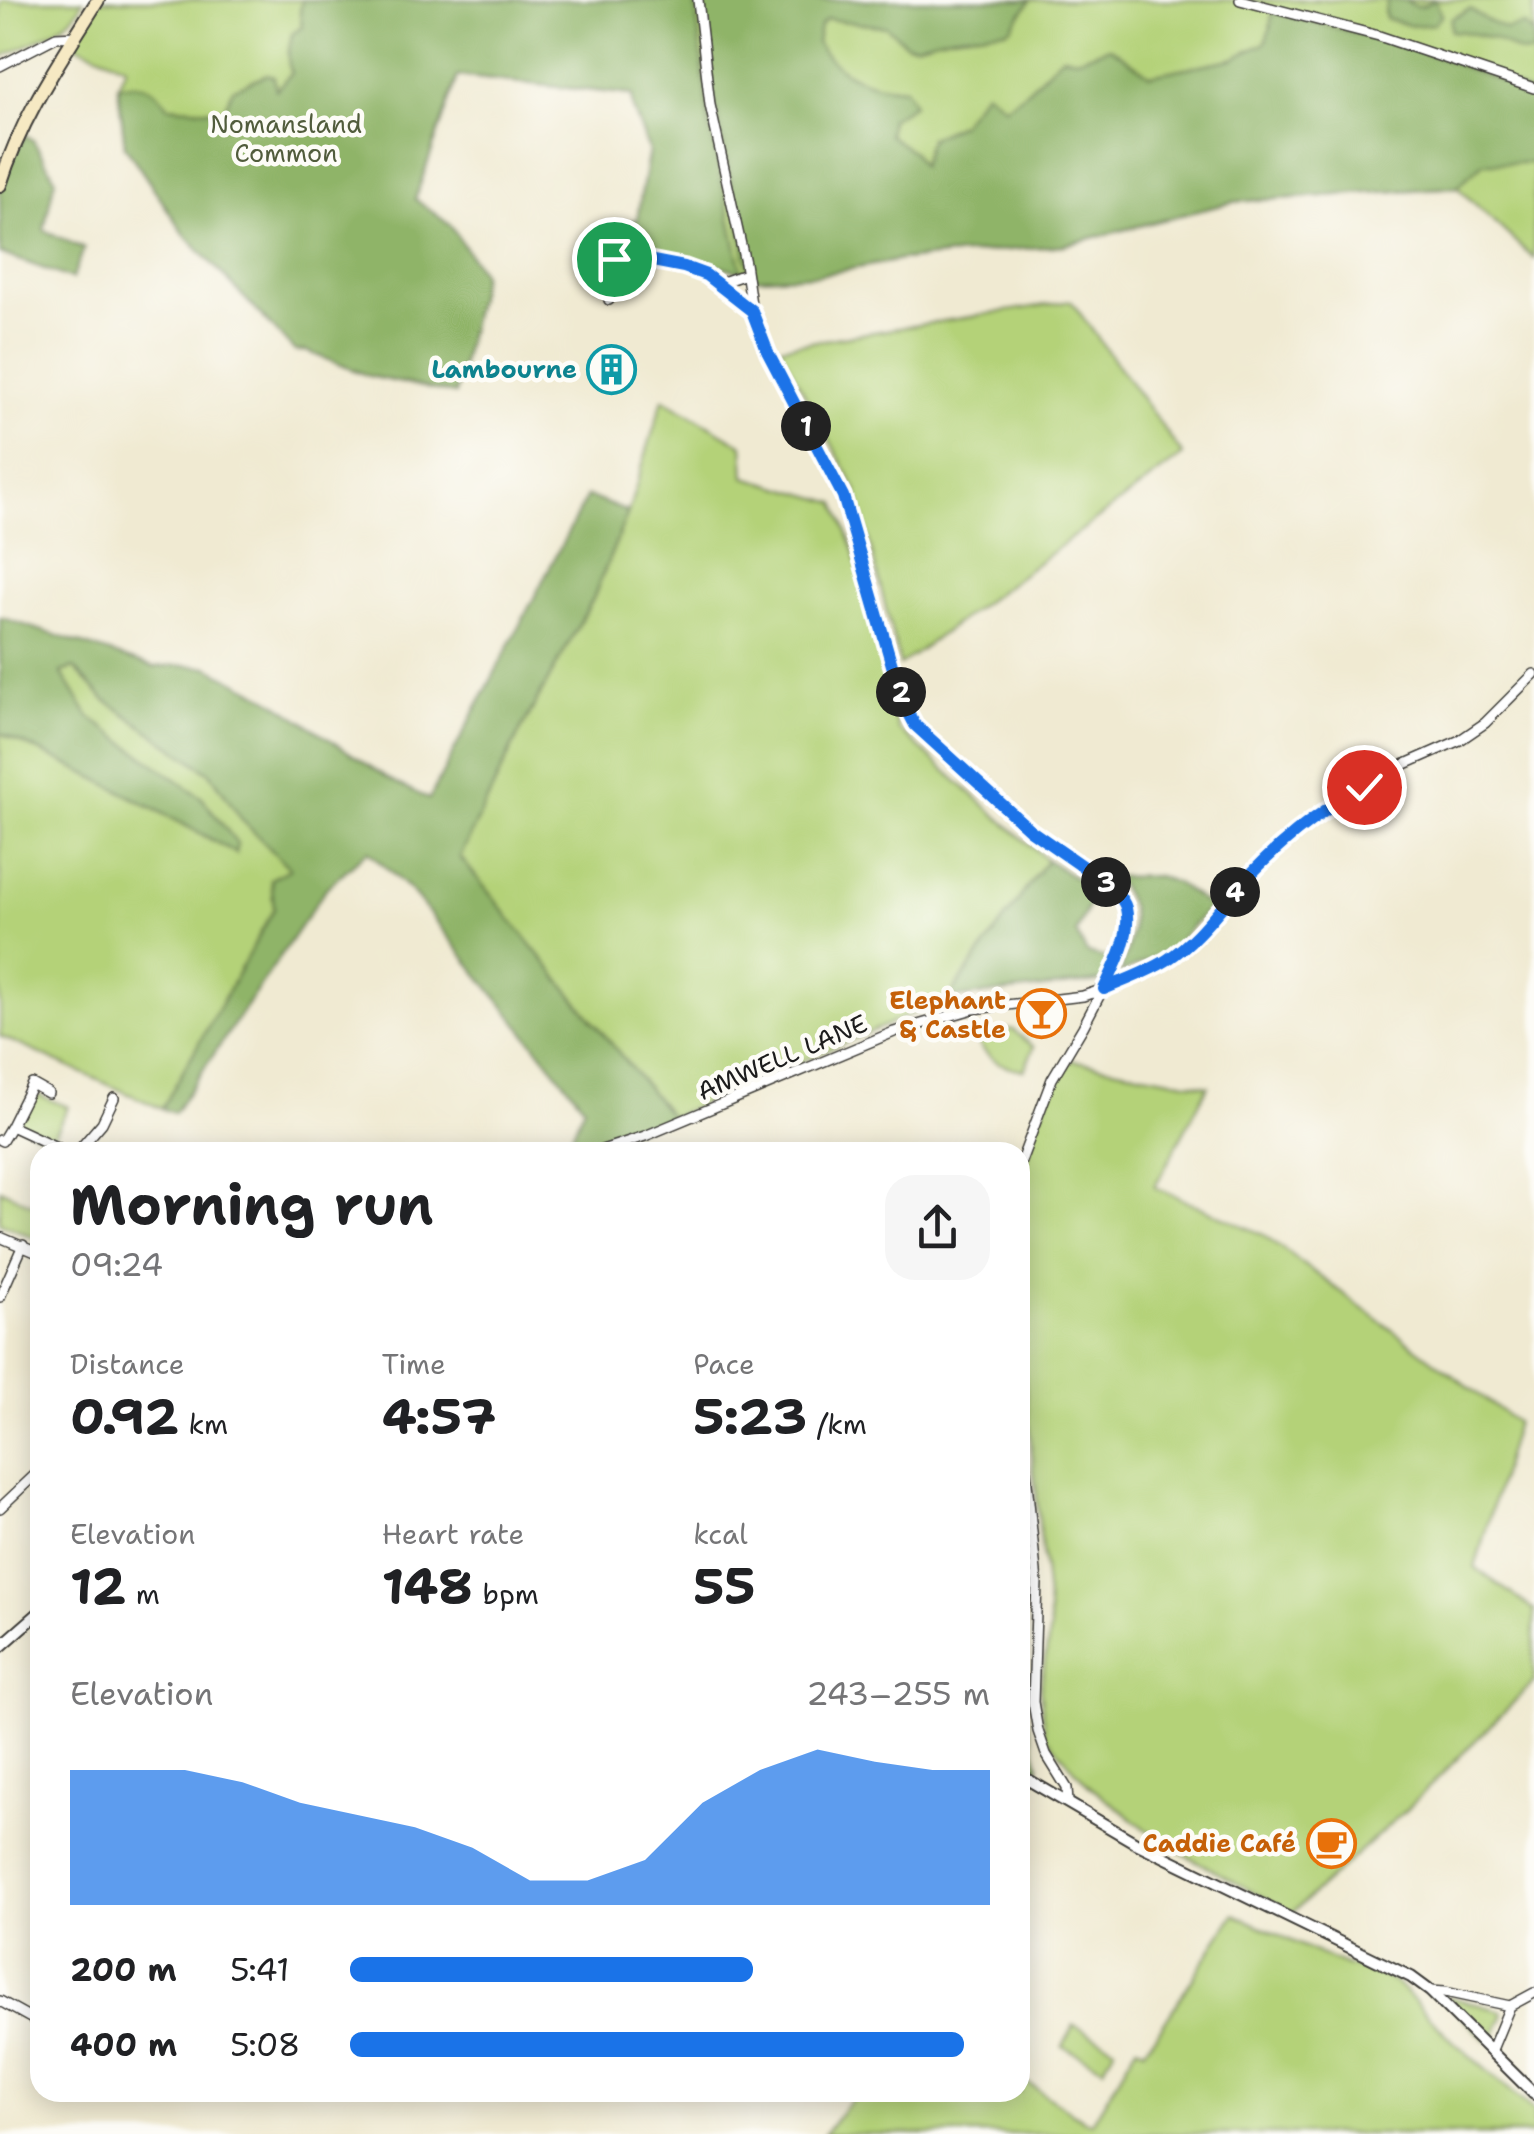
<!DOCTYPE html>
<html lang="en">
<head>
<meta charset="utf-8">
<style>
	body { margin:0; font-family:"Shantell Sans",sans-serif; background:#f6f6f6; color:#202124; height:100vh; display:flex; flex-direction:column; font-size:38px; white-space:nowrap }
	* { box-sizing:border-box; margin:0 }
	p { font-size:32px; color:#757577 }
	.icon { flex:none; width:55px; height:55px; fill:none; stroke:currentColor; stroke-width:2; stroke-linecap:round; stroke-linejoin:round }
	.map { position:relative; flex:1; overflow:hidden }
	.drawer { position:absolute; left:30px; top:1142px; width:1000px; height:960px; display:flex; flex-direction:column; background:#fff; border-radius:30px; box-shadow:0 5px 25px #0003 }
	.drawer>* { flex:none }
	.pin { position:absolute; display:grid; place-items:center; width:85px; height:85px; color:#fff; margin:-42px; border:5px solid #fff; border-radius:50%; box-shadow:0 2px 10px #0007 }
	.km { position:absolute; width:50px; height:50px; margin:-25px; border-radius:50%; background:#222; color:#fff; font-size:28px; line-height:50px; text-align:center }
	.round { display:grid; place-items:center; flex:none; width:105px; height:105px; border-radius:30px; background:#f6f6f6 }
	.headline { display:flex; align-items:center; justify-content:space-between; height:170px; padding:0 40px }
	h1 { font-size:55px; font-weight:700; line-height:75px }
	.figures { display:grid; grid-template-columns:repeat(3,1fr); gap:15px; height:170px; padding:10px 40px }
	.figures div { display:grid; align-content:center }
	.figures b { font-size:50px; font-weight:700 }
	.figures small { font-size:28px; font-weight:400 }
	.figures p { font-size:28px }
	.chart { height:280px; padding:20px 40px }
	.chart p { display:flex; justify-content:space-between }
	.chart svg { width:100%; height:180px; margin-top:10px; fill:#1a73e8; opacity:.7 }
	ul { padding:0 40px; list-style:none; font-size:32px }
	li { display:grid; grid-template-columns:160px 120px 1fr; align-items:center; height:75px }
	li i { height:25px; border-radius:12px; background:#1a73e8 }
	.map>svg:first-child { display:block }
	.green { fill:#b4d278; stroke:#68774a; stroke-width:2.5 }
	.forest { fill:#8fb468; stroke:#566842; stroke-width:2.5 }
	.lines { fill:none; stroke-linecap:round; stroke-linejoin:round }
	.minor-casing { stroke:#3c3b37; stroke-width:12 }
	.tertiary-casing { stroke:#3c3b37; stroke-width:14 }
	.secondary-casing { stroke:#3c3b37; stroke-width:16 }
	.minor { stroke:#fff; stroke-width:9 }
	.tertiary { stroke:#fff; stroke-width:10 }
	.secondary { stroke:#f6e9c3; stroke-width:12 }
	.route-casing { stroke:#fff; stroke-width:20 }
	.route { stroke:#1a73e8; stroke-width:12 }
	.labels { text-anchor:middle; stroke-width:9; stroke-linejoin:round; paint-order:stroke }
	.park-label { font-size:25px; fill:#515c3c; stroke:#fdfcf7 }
	.culture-label { font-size:25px; font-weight:bold; fill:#0d838f; stroke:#fdfcf7; text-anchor:end }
	.food-label { font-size:25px; font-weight:bold; fill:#c56008; stroke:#fdfcf7; text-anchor:end }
	.street-label { font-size:25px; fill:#1c1c1c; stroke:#fdfcf7 }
</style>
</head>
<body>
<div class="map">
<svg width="1534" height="2134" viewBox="0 0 1534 2134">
	<rect width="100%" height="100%" fill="#fdfcf7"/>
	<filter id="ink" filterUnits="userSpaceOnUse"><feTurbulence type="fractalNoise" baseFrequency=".01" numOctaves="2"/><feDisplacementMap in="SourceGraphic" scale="20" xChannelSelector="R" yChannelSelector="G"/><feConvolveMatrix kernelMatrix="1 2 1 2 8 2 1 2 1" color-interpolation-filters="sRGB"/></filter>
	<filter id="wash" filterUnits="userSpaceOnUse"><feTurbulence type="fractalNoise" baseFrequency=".0048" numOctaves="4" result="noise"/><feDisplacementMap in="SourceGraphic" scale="40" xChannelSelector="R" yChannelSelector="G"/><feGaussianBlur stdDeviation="2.25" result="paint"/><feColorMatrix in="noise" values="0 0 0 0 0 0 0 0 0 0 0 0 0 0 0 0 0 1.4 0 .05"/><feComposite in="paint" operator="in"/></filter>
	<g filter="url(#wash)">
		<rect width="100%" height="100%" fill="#f0ead2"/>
		<path class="green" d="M4 0H83C75 28 25 45 0 58V2Z
			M92 0H1534V259L1457 187 1233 202 1064 245 900 260 818 275 754 278 742 272C693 260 645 238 596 260L589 238 637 219 649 151 633 108 632 95 458 76 415 199 450 225 482 274 455 394 369 376 306 351H295L185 235 125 146 118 86 126 66 67 41Z
			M1071 301 1183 455 900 665 856 489 779 347Z
			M663 399 743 445 745 477 836 503 854 551 898 729 1047 860 948 999 671 1117 460 857 519 734 593 599 628 512Z
			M74 668 104 699 211 774 243 821 291 869 271 879 274 909 162 1109 0 1036V733C81 769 158 810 235 853L202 798 89 717 61 672Z
			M1012 1029 1034 1047 1024 1070C998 1066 985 1058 973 1034Z
			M1071 1060 1208 1086 1155 1187 1264 1235 1516 1422 1475 1568 1534 1610V1682L1409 1807 1292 1913 1167 1845 1088 1785 1045 1735 1040 1690 1050 1628 1020 1337V1208L1030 1142 1054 1083Z
			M36 1094 68 1107 51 1140 17 1124V1120L31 1095Z
			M0 1189 40 1208V1240L0 1223Z
			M1234 1914 1324 1956 1347 1966 1378 1973 1399 1985 1454 2042 1534 2111V2134H824L857 2093 1020 2092V2078L1085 2121 1092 2123 1137 2046 1144 2049 1157 2034Z
			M1450 1997 1502 2011 1503 2016 1492 2040H1486L1448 2003 1447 2000Z
			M1074 2025 1115 2047 1104 2068 1063 2046Z"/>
		<path class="forest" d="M302 0H695L709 123 742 272C693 260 645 238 596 260L589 238 637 219 649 151 633 108 632 95 458 76 415 199 450 225 482 274 455 394 369 376 306 351H295L185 235 125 146 118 86C139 81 156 87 168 106L223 111 233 89 267 74 274 77 276 90 291 73C286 60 289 48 292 34L302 27 300 11Z
			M703 0H1031L1012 27 1006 30 950 36 915 45 906 44 887 27 827 19 820 26 817 43C839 76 867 86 905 88L914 104 890 119 888 135 913 152 921 166 930 138 960 124 985 91 1005 107 1029 89 1062 56 1079 58 1110 47 1150 75 1232 59 1265 43 1270 29 1272 12 1376 38 1443 59 1534 94V163H1483L1457 187 1233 202 1064 245 900 260 818 275 754 278 749 273 711 83Z
			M1388 0H1406C1416 9 1423 7 1435 0L1442 15 1434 24 1412 26 1386 19 1385 10Z
			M1470 9 1486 20 1506 29 1524 25 1534 34 1533 53C1517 56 1508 44 1493 39 1479 35 1466 31 1451 31V19Z
			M26 135 33 140 55 178 44 230 84 249 72 279 0 253V172Z
			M587 496 628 512 593 599 519 733 460 857 671 1117 577 1152H565L584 1106 412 892 368 851 327 887 174 1113 162 1109 274 909 271 879 290 869 243 821 211 774 104 699 74 668 61 672 89 717 202 798 237 843 236 853C159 810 81 769 0 733V617L153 667 184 665 208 667 273 701 389 779 429 799Z
			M1047 860 1095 891 1076 933 1087 953 1115 961 1104 981 948 999Z
			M1158 876 1178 884 1210 907 1172 948 1120 974C1132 935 1142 910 1113 877Z
			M1026 1598 1022 1660 1023 1700 1039 1766 1036 1771 1026 1773 1020 1769V1624Z"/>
	</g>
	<g filter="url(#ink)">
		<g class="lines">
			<defs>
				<path id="minor" d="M698 0 710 105 745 263 752 311 769 353 843 496 906 708 915 725 997 802 1030 829 1112 887 1126 909 1125 931 1119 958 1083 1027 1052 1079 1020 1164
					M1240 0 1379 36 1534 88
					M0 66 56 37 76 36
					M717 284 746 274
					M609 300 614 259 617 254 684 267 705 275 752 311
					M48 1093 32 1084 11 1126 67 1152
					M0 1140 2 1141 11 1126
					M77 1152 102 1123 114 1098
					M596 1152 645 1136 894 1032 973 1009 1083 996 1104 989 1168 959 1217 914 1274 849 1300 827 1330 806 1394 769 1460 740 1485 723 1534 674
					M0 1237 40 1254
					M0 1297 23 1245
					M1020 1412 1037 1582 1033 1702 1038 1731 1046 1754 1067 1788 1068 1803
					M0 1508 40 1470
					M1430 1991 1445 1992 1510 2006 1534 1993
					M0 2001 36 2021
					M1491 2052 1510 2006"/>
				<path id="tertiary" d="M0 1647 40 1612
					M1020 1775 1136 1843 1411 1977 1430 1991 1534 2094"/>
				<path id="secondary" d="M0 185C22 115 60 61 98 0"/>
			</defs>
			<use href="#minor" class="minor-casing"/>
			<use href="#tertiary" class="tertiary-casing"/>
			<use href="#secondary" class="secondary-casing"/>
			<use href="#minor" class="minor"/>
			<use href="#tertiary" class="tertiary"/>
			<use href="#secondary" class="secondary"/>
		</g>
	</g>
	<g class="lines" filter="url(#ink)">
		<defs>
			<path id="route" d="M614 259 617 254 684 267 706 275 752 311 768 353 843 496 896 679 906 708 915 725 1030 830 1112 887C1117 893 1124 900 1126 908 1132 935 1115 966 1104 989 1125 980 1148 972 1167 960 1196 941 1216 913 1238 888 1277 845 1313 815 1364 787"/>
		</defs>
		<use href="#route" class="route-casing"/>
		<use href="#route" class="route"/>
	</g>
	<defs>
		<symbol id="building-ring" viewBox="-11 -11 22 22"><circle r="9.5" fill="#fdfcf7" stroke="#0f9aa8" stroke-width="1.5"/><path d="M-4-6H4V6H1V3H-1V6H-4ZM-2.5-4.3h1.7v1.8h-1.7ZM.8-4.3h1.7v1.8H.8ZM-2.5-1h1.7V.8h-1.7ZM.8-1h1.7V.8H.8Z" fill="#0f9aa8"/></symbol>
		<symbol id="bar-ring" viewBox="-11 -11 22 22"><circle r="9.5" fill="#fdfcf7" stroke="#e8710a" stroke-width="1.5"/><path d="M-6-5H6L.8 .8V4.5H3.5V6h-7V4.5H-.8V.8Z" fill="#e8710a"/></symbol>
		<symbol id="cafe-ring" viewBox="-11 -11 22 22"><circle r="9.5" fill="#fdfcf7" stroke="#e8710a" stroke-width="1.5"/><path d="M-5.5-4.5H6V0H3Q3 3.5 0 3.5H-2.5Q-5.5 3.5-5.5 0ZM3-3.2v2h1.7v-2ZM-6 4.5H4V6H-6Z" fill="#e8710a"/></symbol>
	</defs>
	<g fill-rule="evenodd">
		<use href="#building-ring" x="584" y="342" width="55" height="55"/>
		<use href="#bar-ring" x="1014" y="986" width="55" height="55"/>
		<use href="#cafe-ring" x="1304" y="1816" width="55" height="55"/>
	</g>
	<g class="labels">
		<g class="park-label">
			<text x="286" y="133">Nomansland<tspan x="286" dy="29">Common</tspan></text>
		</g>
		<g class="culture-label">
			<text x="577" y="378">Lambourne</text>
		</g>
		<g class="food-label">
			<text x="1006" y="1009">Elephant<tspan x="1006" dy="29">&amp; Castle</tspan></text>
			<text x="1296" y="1852">Caddie Café</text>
		</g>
		<g class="street-label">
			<text transform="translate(782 1057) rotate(-23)" y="9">AMWELL LANE</text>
		</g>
	</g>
</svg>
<div class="pin" style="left:614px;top:259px;background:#1e9e55"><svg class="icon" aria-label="arrive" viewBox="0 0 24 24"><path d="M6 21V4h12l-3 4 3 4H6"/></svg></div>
<div class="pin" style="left:1364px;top:787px;background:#d93025"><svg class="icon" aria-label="check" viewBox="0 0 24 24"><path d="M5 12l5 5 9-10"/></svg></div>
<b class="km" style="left:806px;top:426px">1</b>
<b class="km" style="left:901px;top:692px">2</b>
<b class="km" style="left:1106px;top:882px">3</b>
<b class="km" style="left:1235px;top:892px">4</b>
<section class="drawer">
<div class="headline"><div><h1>Morning run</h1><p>09:24</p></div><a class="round"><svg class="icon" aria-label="share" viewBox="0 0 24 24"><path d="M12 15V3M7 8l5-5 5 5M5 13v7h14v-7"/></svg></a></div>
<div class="figures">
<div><p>Distance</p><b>0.92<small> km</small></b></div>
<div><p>Time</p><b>4:57</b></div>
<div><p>Pace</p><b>5:23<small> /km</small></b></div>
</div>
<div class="figures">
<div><p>Elevation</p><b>12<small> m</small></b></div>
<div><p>Heart rate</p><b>148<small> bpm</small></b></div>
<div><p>kcal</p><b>55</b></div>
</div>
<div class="chart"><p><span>Elevation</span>243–255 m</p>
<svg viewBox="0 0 160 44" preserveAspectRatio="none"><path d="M0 44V11L10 11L20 11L30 14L40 19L50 22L60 25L70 30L80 38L90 38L100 33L110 19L120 11L130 6L140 9L150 11L160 11V44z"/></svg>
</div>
<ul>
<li><b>200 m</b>5:41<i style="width:63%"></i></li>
<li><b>400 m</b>5:08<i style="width:96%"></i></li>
</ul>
</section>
</div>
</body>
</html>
